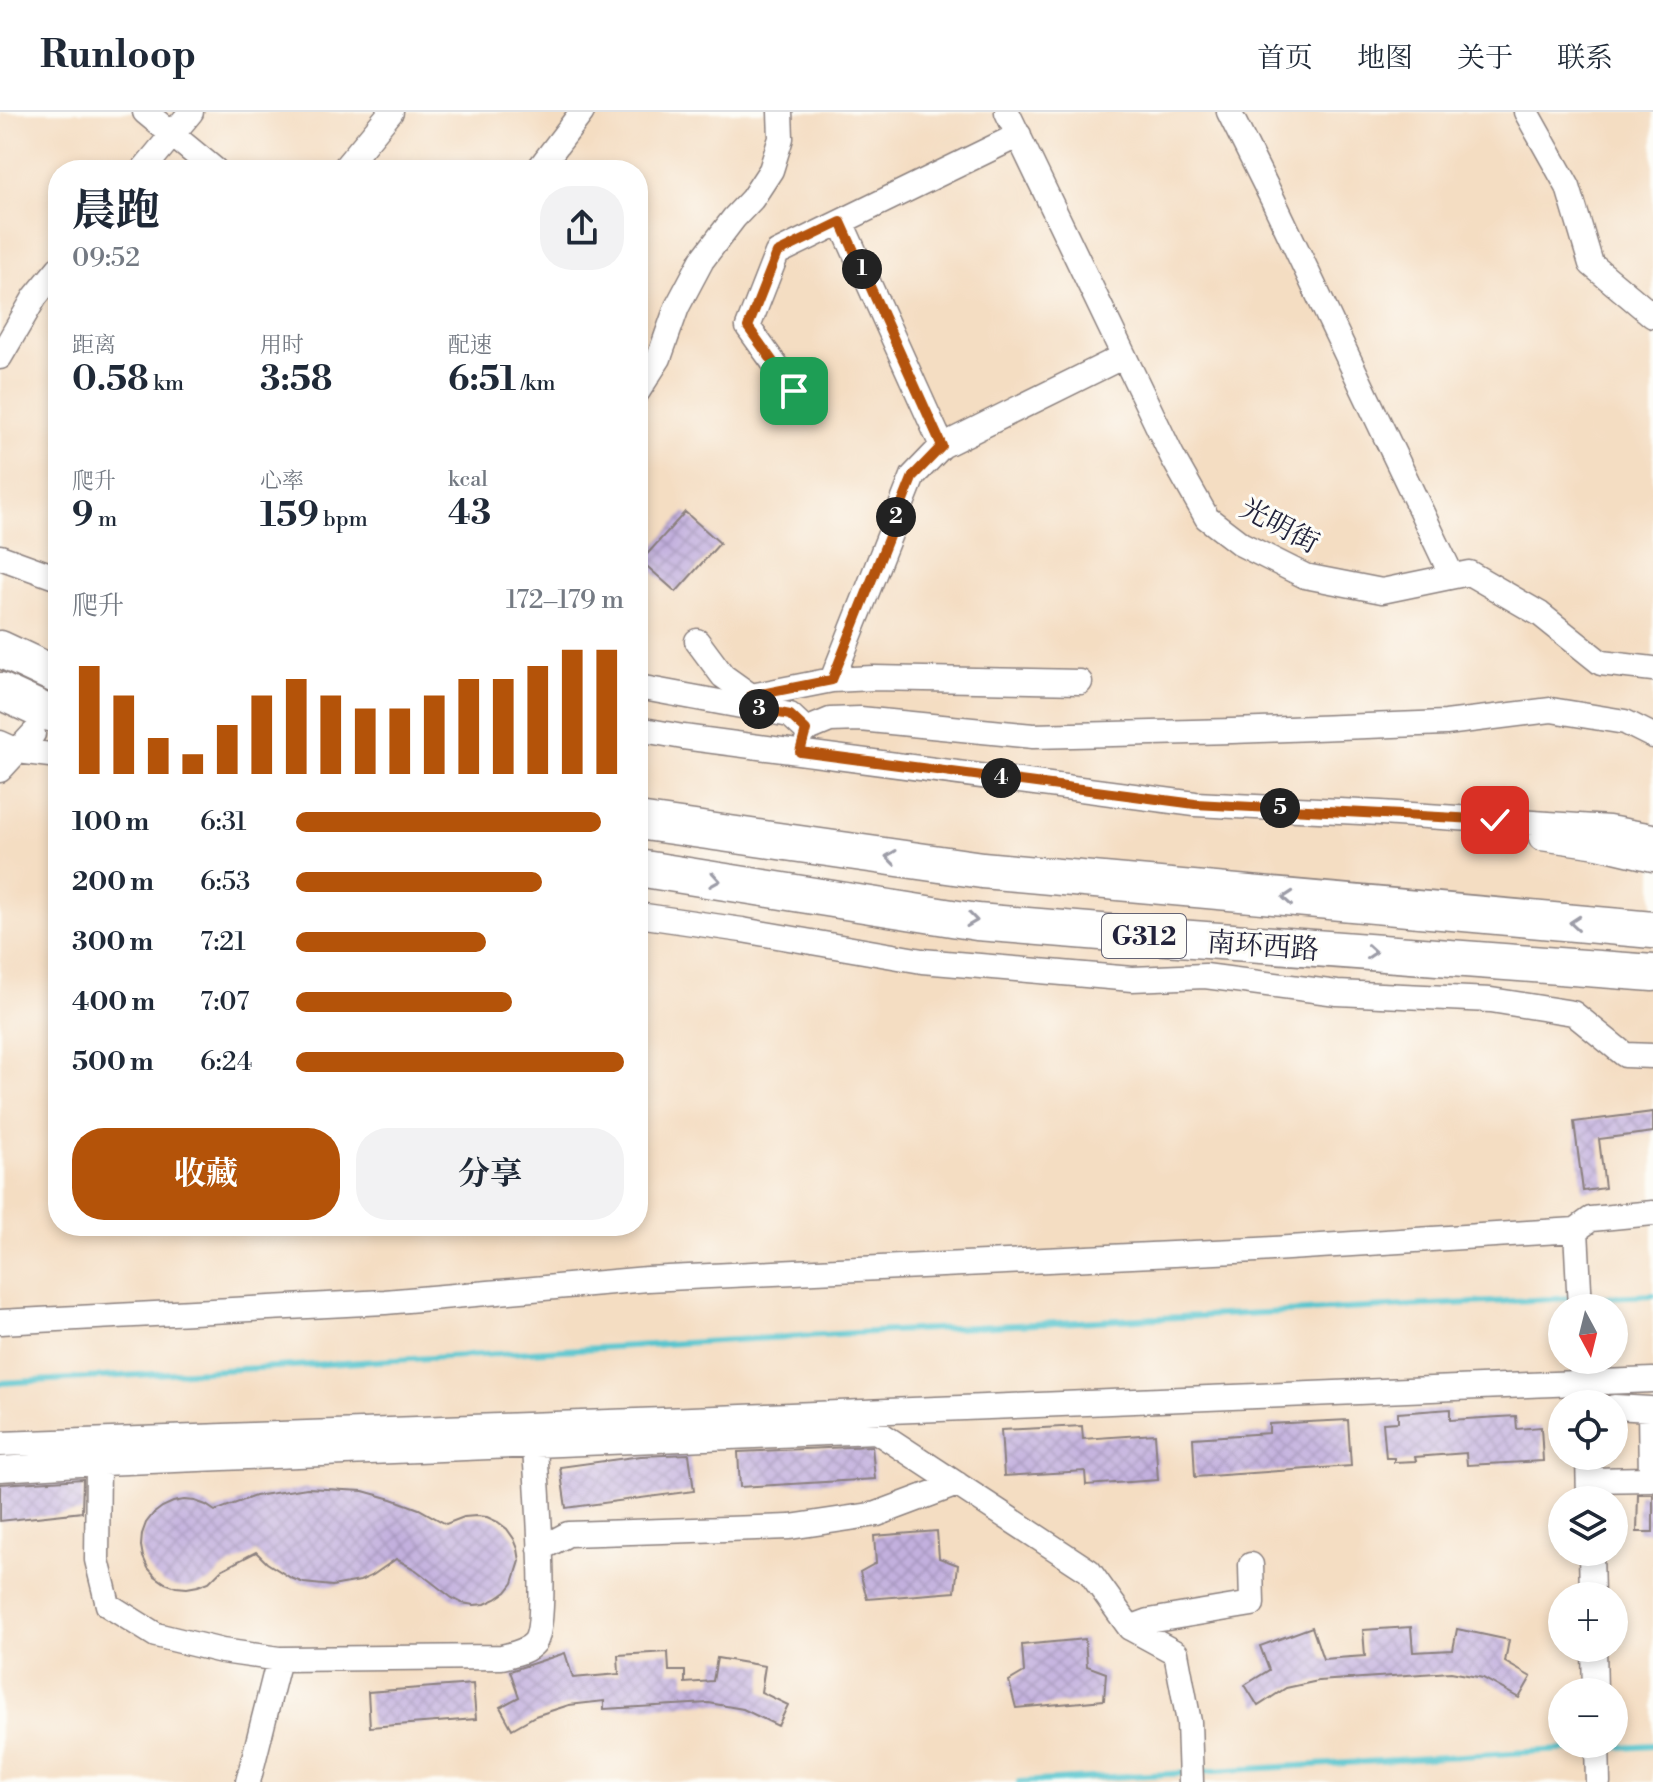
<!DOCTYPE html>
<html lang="zh">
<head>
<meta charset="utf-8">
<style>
	body { margin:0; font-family:"Libre Bodoni","Noto Serif SC",serif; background:#f2f2f3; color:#1f2937; height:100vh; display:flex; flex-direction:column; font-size:30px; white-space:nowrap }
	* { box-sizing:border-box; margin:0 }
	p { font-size:26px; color:#747a83 }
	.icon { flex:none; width:44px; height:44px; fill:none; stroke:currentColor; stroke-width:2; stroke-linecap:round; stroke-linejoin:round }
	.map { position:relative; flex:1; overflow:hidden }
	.details { position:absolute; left:48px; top:48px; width:600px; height:1076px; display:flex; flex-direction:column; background:#fff; border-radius:32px; box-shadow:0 4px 12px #0003 }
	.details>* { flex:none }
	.needle { width:52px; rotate:173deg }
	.controls { position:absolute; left:1548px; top:1182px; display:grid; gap:16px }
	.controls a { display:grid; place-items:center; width:80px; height:80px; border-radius:50%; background:#fff; box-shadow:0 4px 12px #0003; font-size:40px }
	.pin { position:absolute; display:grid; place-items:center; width:68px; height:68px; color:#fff; margin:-34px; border-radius:16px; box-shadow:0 4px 12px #0006 }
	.km { position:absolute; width:40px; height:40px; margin:-20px; border-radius:50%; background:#222; color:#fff; font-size:22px; line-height:40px; text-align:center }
	.round { display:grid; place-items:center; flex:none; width:84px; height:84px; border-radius:32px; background:#f2f2f3 }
	.summary { display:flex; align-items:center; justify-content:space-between; height:136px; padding:0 24px }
	h1 { font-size:44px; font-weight:700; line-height:60px }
	.metrics { display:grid; grid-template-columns:repeat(3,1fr); gap:12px; height:136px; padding:8px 24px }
	.metrics div { display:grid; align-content:center }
	.metrics b { font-size:34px; font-weight:700 }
	.metrics small { font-size:22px; font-weight:400 }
	.metrics p { font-size:22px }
	.chart { height:224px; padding:16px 24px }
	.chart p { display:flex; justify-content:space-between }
	.chart svg { width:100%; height:144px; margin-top:8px; stroke:#b45309; stroke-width:6 }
	.primary-button { display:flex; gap:16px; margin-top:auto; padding:16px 24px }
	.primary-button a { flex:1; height:92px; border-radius:32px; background:#b45309; color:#fff; font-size:32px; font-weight:700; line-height:92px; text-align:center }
	.primary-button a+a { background:#f2f2f3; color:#1f2937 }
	ul { padding:0 24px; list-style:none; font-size:26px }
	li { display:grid; grid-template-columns:128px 96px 1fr; align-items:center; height:60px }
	li i { height:20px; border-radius:10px; background:#b45309 }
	header { display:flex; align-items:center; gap:48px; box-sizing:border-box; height:112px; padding:0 40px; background:#fff; border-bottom:2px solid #e0e1e3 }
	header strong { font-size:38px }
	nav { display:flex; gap:44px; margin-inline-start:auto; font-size:28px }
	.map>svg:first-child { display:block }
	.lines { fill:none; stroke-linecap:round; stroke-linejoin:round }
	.stream { stroke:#58c5ce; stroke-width:6 }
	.building { fill:url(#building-cross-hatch) }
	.minor-casing { stroke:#8b807e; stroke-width:27 }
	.highway-casing { stroke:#8b807e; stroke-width:39 }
	.minor { stroke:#fff; stroke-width:24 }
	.highway { stroke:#fff; stroke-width:36 }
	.oneway { stroke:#9c9ca7 }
	.route-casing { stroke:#fff; stroke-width:16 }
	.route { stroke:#b45309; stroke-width:10 }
	.labels { text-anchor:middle; stroke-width:6; stroke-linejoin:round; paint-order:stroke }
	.shield { fill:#fdfcf7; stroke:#646373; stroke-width:2 }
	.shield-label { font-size:26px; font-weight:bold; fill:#22223b }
	.street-label { font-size:28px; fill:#22223b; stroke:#fdfcf7 }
</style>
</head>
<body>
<header>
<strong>Runloop</strong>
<nav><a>首页</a><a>地图</a><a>关于</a><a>联系</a></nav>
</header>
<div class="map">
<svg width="1653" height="1670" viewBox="0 0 1653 1670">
	<defs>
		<pattern id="building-cross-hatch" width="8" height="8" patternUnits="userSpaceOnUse" patternTransform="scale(2)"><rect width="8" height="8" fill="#c3b0de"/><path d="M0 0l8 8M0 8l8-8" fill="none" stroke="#a797bf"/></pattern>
	</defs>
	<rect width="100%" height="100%" fill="#fdfcf7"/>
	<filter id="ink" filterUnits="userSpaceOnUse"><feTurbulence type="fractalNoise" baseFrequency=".0125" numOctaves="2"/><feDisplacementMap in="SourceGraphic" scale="16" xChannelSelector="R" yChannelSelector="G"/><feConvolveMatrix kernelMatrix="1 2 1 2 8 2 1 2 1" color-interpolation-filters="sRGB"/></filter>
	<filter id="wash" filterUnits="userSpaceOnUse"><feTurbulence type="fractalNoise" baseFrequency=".006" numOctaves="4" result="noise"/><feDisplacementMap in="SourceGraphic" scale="32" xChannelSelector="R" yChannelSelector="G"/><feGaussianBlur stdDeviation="1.8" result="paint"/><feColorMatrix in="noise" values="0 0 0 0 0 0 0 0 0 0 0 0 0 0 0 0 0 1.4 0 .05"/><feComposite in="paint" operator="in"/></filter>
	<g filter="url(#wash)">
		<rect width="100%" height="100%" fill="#f4ddc2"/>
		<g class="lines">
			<path class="stream" d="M1585 1186 1653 1183
				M0 1271 872 1220 1573 1186
				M1605 1636 1653 1633
				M1197 1660 1594 1636
				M1019 1670 1186 1661"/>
		</g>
		<g id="blocks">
			<path class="building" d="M685 400 720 431 676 480 641 449Z
				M1653 1000V1020L1599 1027 1605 1076 1583 1079 1574 1010Z
				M1450 1297V1308L1516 1304 1517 1317 1541 1315 1543 1349 1467 1353 1466 1341 1415 1345 1416 1349 1394 1350V1346H1386L1383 1311 1398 1310V1301Z
				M1348 1308 1351 1354 1195 1365 1193 1326 1269 1321V1312Z
				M1082 1314 1083 1327 1155 1322 1158 1368 1086 1373 1085 1359 1004 1364 1001 1318Z
				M872 1334 875 1367 740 1375 738 1340Z
				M689 1342 694 1379 566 1396 560 1355 641 1344Z
				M83 1367 82 1400 0 1409V1372Z
				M307 1376 363 1379 392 1387 419 1397 446 1412 464 1405 476 1404 487 1405 498 1410 507 1417 514 1427 518 1437 520 1449 513 1471 506 1480 496 1487 485 1492 474 1493 462 1491 452 1486 416 1458 396 1447 373 1463 360 1469 332 1474 304 1471 291 1466 267 1451 256 1440 221 1458 209 1470 198 1474 187 1476 176 1475 165 1471 155 1464 148 1456 143 1445 141 1434 142 1422 146 1411 153 1402 162 1395 173 1390 184 1388 195 1389 206 1393 215 1399 255 1384Z
				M1638 1382H1653V1420H1637Z
				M937 1419 939 1446 958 1453 955 1480 867 1487 860 1460 876 1451 874 1424Z
				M1312 1515 1323 1547 1365 1544 1363 1518 1411 1515 1413 1540 1453 1538 1457 1517 1509 1528 1505 1550 1531 1565 1519 1586 1483 1566 1451 1560 1318 1569 1286 1576 1258 1594 1245 1573 1269 1558 1260 1534Z
				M1085 1527 1087 1554 1106 1561 1104 1588 1016 1596 1009 1569 1024 1560 1022 1533Z
				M668 1540 669 1559H685V1571L713 1569 717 1546 765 1554 761 1580 788 1593 778 1614 743 1597 709 1591 604 1597V1589L569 1593 535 1604 512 1617 500 1595 519 1585 510 1559 565 1541 573 1566 619 1562 618 1543Z
				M473 1572 476 1607 370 1615 368 1580Z"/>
		</g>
	</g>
	<g filter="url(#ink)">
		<use href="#blocks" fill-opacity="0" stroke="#8b807e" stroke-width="2"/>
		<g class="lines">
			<defs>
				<path id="minor" d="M145 0 215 58
					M1007 0 1172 344 1207 406 1241 432 1305 464 1382 479 1469 461 1540 502 1601 551 1653 557
					M1229 0 1273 88 1452 464
					M1526 0 1568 75 1591 152 1653 204
					M143 58 191 0
					M343 58 391 0
					M538 58 582 0
					M841 110 942 334
					M0 245 35 185 58 157
					M638 279 659 246 677 195 702 148 734 106 752 87 771 58 781 26 780 0
					M794 279 748 215 777 141 1019 23
					M0 445 58 466
					M697 529 723 564 751 584
					M832 568 913 364 942 334 1124 244
					M638 575 790 603 806 618
					M748 595 751 584 832 568 873 566 1080 570
					M638 617 683 625 1195 692 1381 701 1609 716 1653 724
					M806 618 830 608 860 607 1033 624 1232 619 1446 611 1551 598 1625 610 1653 624
					M0 631 18 639 58 644
					M0 658 33 622
					M1541 726 1598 734 1653 747
					M638 803 742 818 922 849 1132 867 1205 864 1337 881 1491 888 1573 901 1625 943 1653 944
					M1580 1196 1576 1118 1591 1107 1653 1101
					M0 1210 385 1190 647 1167 1257 1138 1576 1118
					M1583 1248 1586 1292
					M0 1332 691 1307 1653 1268
					M1588 1344 1589 1388
					M98 1351 97 1448 108 1493 156 1523 222 1539 279 1547 502 1545C513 1542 527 1540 535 1530 549 1510 536 1365 535 1333
					M0 1357 79 1352 876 1319 1089 1459 1130 1516 1176 1541 1189 1610 1191 1670
					M1589 1368 1651 1367 1650 1297 1614 1295
					M540 1437 568 1422 790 1415 877 1402 957 1372
					M1591 1440 1592 1484
					M1130 1516 1149 1509 1252 1492 1251 1453
					M1594 1536 1595 1580
					M1597 1632 1598 1670
					M248 1670 279 1547"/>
				<path id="highway" d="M0 537 58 564
					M0 579 43 599 58 603
					M638 709 982 758 1653 818
					M638 756 977 810 1138 823 1653 861"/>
			</defs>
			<use href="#minor" class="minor-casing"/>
			<use href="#highway" class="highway-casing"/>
			<use href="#minor" class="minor"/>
			<use href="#highway" class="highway"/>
		</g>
		<defs><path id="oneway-chevron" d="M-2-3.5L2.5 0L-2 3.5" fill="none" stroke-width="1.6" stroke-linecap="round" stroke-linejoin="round" transform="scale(2)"/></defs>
		<g class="oneway">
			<use href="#oneway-chevron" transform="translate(891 745) rotate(-172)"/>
			<use href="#oneway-chevron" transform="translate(715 768) rotate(9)"/>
			<use href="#oneway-chevron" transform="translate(1288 786) rotate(-175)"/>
			<use href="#oneway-chevron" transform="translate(972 808) rotate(8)"/>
			<use href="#oneway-chevron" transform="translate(1575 811) rotate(-175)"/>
			<use href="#oneway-chevron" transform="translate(1371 840) rotate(4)"/>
		</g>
	</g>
	<g class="lines" filter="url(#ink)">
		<defs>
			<path id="route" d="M794 279 748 215 777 141 841 110 942 334 913 364 832 568 751 584 748 595 790 603 806 618 800 640 1195 692 1495 708"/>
		</defs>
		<use href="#route" class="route-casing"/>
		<use href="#route" class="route"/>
	</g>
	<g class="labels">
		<rect class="shield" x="1102" y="802" width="84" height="44" rx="6"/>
		<g class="shield-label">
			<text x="1144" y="833">G312</text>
		</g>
		<g class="street-label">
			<text transform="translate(1280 413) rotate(28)" y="10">光明街</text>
			<text transform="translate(1263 833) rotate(4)" y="10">南环西路</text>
		</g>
	</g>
</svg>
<div class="controls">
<a><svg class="needle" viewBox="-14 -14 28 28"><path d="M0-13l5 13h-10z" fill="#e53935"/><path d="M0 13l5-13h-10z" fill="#747a83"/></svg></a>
<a><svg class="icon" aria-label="locate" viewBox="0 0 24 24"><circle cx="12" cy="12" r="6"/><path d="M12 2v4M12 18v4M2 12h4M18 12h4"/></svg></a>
<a><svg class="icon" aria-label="layers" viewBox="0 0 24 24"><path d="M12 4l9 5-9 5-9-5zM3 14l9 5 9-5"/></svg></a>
<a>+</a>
<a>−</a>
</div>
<div class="pin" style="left:794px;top:279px;background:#1e9e55"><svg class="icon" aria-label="arrive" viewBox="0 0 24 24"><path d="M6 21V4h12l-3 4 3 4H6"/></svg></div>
<div class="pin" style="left:1495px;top:708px;background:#d93025"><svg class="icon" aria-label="check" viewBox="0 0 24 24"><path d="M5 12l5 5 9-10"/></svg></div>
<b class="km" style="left:862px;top:157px">1</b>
<b class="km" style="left:896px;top:405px">2</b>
<b class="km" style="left:759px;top:597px">3</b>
<b class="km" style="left:1001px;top:666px">4</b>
<b class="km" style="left:1280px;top:696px">5</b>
<section class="details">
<div class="summary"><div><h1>晨跑</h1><p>09:52</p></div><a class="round"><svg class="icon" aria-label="share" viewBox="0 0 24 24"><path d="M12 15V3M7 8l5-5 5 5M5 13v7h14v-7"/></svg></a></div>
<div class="metrics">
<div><p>距离</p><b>0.58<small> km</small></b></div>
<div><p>用时</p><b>3:58</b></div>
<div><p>配速</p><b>6:51<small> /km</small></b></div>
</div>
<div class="metrics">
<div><p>爬升</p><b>9<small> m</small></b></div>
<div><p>心率</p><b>159<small> bpm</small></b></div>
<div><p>kcal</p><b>43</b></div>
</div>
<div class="chart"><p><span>爬升</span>172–179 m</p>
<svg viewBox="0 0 160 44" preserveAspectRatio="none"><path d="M5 44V11M15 44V20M25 44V33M35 44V38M45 44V29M55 44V20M65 44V15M75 44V20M85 44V24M95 44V24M105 44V20M115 44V15M125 44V15M135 44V11M145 44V6M155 44V6"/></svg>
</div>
<ul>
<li><b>100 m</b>6:31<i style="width:93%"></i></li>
<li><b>200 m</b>6:53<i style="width:75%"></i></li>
<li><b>300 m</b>7:21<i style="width:58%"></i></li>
<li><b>400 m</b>7:07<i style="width:66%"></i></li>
<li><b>500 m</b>6:24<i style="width:100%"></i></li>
</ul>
<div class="primary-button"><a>收藏</a><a>分享</a></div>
</section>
</div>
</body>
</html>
